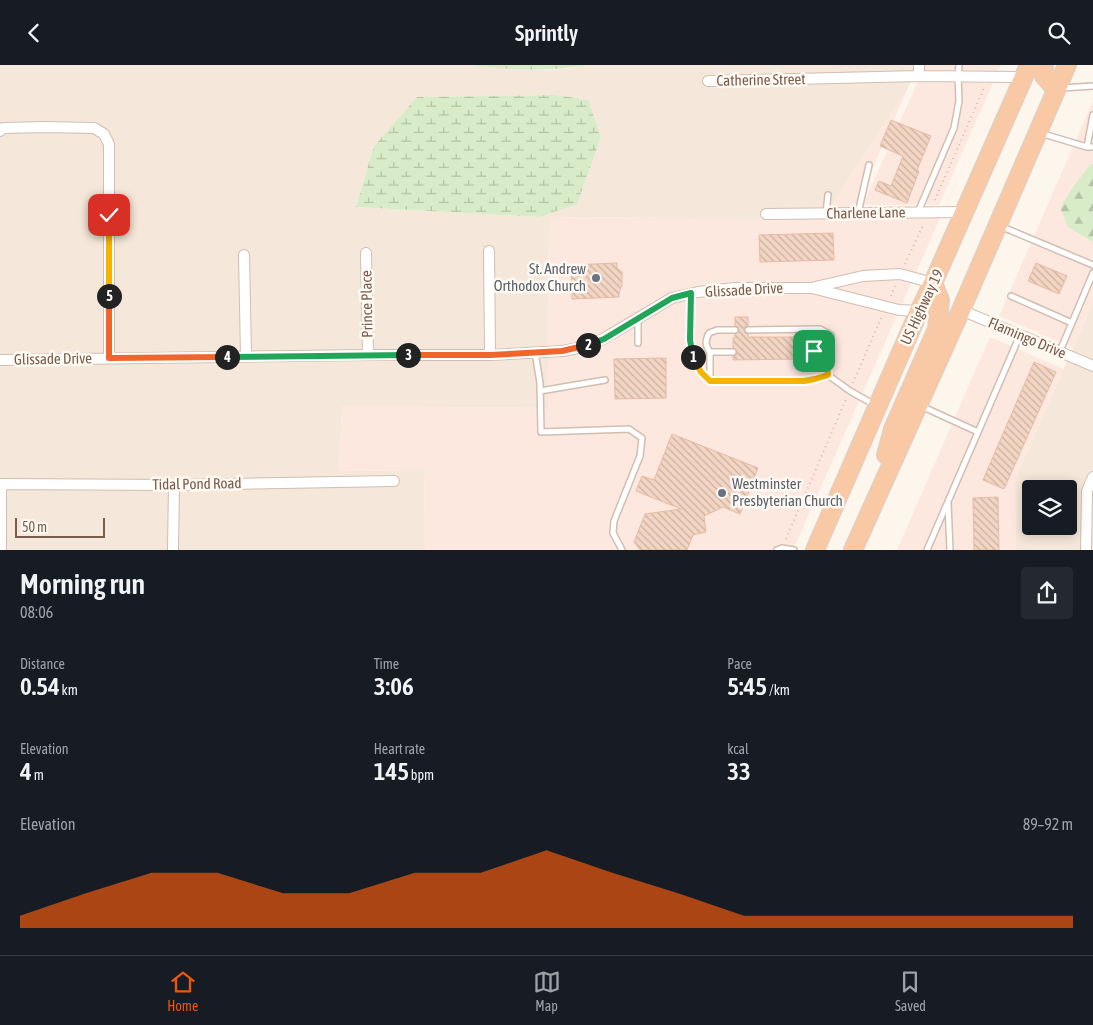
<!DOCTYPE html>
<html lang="en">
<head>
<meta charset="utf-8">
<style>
	body { margin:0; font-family:"Asap Condensed",sans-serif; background:#242831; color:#f1f3f6; height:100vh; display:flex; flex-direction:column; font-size:19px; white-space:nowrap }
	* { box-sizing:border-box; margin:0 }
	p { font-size:16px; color:#9ea1a6 }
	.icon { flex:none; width:28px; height:28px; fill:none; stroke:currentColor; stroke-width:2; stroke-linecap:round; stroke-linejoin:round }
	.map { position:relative; height:485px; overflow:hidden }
	.drawer { display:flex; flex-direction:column; background:#171b24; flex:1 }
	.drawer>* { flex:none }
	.fabs { position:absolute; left:1022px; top:415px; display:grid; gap:10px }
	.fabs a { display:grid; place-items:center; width:55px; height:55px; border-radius:5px; background:#171b24; box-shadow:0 2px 12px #0003; font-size:25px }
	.scale { position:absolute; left:15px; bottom:12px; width:90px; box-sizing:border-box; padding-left:5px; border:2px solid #7a5c4d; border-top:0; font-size:14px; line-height:18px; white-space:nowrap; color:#7a5c4d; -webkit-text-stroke:4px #fffaf3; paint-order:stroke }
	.pin { position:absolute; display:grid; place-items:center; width:42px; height:42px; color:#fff; margin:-21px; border-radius:10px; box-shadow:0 2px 8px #0006 }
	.km { position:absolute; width:25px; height:25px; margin:-12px; border-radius:50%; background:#222; color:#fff; font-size:14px; line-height:25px; text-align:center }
	.round { display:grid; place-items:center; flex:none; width:52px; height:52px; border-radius:5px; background:#242831 }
	.summary { display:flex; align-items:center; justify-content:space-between; height:85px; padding:0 20px }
	h1 { font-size:28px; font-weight:600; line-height:38px }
	.stats { display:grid; grid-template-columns:repeat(3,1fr); gap:8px; height:85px; padding:5px 20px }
	.stats div { display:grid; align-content:center }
	.stats b { font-size:25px; font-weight:600 }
	.stats small { font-size:14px; font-weight:400 }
	.stats p { font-size:14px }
	.chart { height:140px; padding:10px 20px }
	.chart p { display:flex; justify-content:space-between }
	.chart svg { width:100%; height:90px; margin-top:5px; fill:#ea580c; opacity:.7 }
	header { display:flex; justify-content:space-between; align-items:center; height:65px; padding:0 20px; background:#171b24; font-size:22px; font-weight:600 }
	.menu { display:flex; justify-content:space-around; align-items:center; height:70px; border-top:1px solid #363941; background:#171b24; font-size:14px; color:#9ea1a6 }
	.menu a { display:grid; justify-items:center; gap:2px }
	.menu .current { color:#ea580c }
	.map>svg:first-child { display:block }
	.residential { fill:#f5e8da; fill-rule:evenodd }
	.commercial { fill:#fde8e0 }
	.forest { fill:url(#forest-firs) }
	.wetland { fill:url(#wetland-marsh) }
	.building { fill:url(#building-back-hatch); stroke:#e6bba3 }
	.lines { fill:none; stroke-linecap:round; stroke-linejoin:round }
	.service-casing { stroke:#d1beb0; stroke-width:8 }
	.minor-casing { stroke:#d1beb0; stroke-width:12 }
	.trunk-casing { stroke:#dad1cd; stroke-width:20 }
	.path { stroke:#d9b8a5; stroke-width:2; stroke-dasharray:1 4; stroke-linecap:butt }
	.service { stroke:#fff; stroke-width:5 }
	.minor { stroke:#fff; stroke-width:10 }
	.trunk { stroke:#f9c8a4; stroke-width:18 }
	.split-1-casing { stroke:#fff; stroke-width:10 }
	.split-2-casing { stroke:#fff; stroke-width:10 }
	.split-3-casing { stroke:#fff; stroke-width:10 }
	.split-4-casing { stroke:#fff; stroke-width:10 }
	.split-5-casing { stroke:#fff; stroke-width:10 }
	.split-6-casing { stroke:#fff; stroke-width:10 }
	.split-1 { stroke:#f5b400; stroke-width:6 }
	.split-2 { stroke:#22a559; stroke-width:6 }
	.split-3 { stroke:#f0652b; stroke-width:6 }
	.split-4 { stroke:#22a559; stroke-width:6 }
	.split-5 { stroke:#f0652b; stroke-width:6 }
	.split-6 { stroke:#f5b400; stroke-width:6 }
	.worship-dot { fill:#6b7280; stroke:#fffaf3; stroke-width:2 }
	.labels { text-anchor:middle; stroke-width:5; stroke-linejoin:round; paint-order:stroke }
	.street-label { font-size:15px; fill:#7a5c4d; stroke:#fffaf3 }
	.worship-label { font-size:15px; fill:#5b616d; stroke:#fffaf3; text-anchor:end }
</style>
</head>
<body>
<header><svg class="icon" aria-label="back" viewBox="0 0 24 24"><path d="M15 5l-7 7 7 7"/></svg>Sprintly<svg class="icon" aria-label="search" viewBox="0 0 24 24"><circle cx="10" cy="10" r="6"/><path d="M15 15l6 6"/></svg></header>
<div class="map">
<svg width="1093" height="485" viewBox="0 0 1093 485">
	<defs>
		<pattern id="forest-firs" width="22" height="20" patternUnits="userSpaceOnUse" patternTransform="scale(1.25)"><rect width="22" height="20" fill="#d8ecc9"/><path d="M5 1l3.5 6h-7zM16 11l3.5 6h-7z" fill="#b4c2a5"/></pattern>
		<pattern id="wetland-marsh" width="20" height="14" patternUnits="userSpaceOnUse" patternTransform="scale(1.25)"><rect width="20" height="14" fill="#d8ecc9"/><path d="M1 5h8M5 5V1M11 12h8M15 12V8" fill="none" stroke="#b4c2a5"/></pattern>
		<pattern id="building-back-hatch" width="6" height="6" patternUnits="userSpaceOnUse" patternTransform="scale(1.25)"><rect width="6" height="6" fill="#f3d5c3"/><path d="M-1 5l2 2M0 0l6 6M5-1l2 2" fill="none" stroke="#cab0a1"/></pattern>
	</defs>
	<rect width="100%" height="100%" fill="#fdf6ec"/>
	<path class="residential" d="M0 0H472L544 5 566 4 589 0H915V7L908 23 823 154 549 152 548 343 342 341 339 406 424 405 425 485H0ZM556 30 587 35 601 72 577 139 539 152 356 142 374 81 417 32Z
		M1093 238V485H1016L1015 414ZM1031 424H1069V461H1031Z"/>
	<path class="commercial" d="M925 0H1001L939 140H863Z
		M1008 0 793 485H425L424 405 339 406 342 341 548 343 549 152 823 154 908 23 858 137 864 147 945 143Z
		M1093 36V99H1091L1068 162 1093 177V238L1073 283 999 251Z
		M990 272 1064 304 1015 414 1016 485H897Z"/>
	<path class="forest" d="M1091 99H1093V177L1068 162 1060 143 1073 122Z"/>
	<path class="wetland" d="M472 0H589C550 7 510 5 472 0Z
		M556 30 588 35 601 72 577 139 539 152 356 142 374 81 417 32Z"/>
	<path class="building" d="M891 55 931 71 917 105 919 106 907 138 875 125 879 116 891 121 903 91 880 81Z
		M833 168 834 195 760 197 759 170Z
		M617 198V203L622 207V220L619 227V232L572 234 571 200Z
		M1036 198 1067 211 1059 229 1028 216Z
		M735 252H748V261L744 262V266L748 269V272H814V282L810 286 814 291V298H800V294L733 295V291L736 290 737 287 733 283V273H735V269L739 265 738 262 735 261Z
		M666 293V333L615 334 614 294Z
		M1034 297 1056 307 1004 424 983 415Z
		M672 369 758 403 740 449 723 442 704 451 706 467 693 470 687 485H640L634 477 645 449 681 444 636 426 642 411 654 415Z
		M998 432 999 485H974L973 433Z"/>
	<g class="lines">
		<defs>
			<path id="service" d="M1062 23 1093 21
				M1040 68 1087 82H1093
				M1087 82 1093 50
				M918 147 954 63 959 36 958 11 959 0
				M826 148 828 130
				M858 148 869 100
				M1000 161 1093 200
				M691 229C691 245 687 280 693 293 697 302 704 309 710 316H804L815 314 828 310
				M1011 231 1072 258
				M748 265 820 264 831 270V287L827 291 814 286
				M638 278V254
				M1060 286 1093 208
				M535 287 540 318 541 367 629 364 642 373 640 391 614 456 613 468 622 485
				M710 287V316
				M733 287H710C705 280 705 276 709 268L717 265H735
				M827 291 828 310
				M828 310 850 326 875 340
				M540 326 605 315
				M921 341 978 367
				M948 438 950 485
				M777 485 782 483 794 485
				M927 485 1020 270"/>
			<path id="minor" d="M919 11V0
				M708 16 919 11 1024 12
				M0 66 3 63 46 62 94 63 104 69 109 79V293
				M766 149 965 147
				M489 186 490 290
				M366 188 368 290
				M244 190 246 291
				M815 222 863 211 900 209 933 218
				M961 245 1093 301
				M0 295 368 290H490L563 286 583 282 603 274 672 233 698 227 735 223H812L899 245 919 246
				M1 485V419L174 420 394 416
				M173 485 174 420
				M1086 485 1087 426 1093 412"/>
			<path id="trunk" d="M1044 0V11L1056 24
				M886 390 893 364 937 264 940 235 933 218
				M815 485 919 246 933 218 1029 0
				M853 485 961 245 1067 0"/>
		</defs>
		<use href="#service" class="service-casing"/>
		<use href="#minor" class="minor-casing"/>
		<use href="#trunk" class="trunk-casing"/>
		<path class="path" d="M935 135 984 23
			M905 199 924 158
			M891 231 895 221
			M853 318 882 251
			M786 474 846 334"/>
		<use href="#service" class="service"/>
		<use href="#minor" class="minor"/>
		<use href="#trunk" class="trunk"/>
	</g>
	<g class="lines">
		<defs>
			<path id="split-1" d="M693 292 701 307 710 316H804L815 314 828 310 827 291 814 286"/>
			<path id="split-2" d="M588 280 604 274 672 233 691 228 690 275 693 292"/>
			<path id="split-3" d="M408 290H490L562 286 588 280"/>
			<path id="split-4" d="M227 292 408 290"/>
			<path id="split-5" d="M109 231V293L227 292"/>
			<path id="split-6" d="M109 150V231"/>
		</defs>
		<use href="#split-1" class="split-1-casing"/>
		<use href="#split-2" class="split-2-casing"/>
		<use href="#split-3" class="split-3-casing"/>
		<use href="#split-4" class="split-4-casing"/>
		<use href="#split-5" class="split-5-casing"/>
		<use href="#split-6" class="split-6-casing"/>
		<use href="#split-1" class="split-1"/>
		<use href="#split-2" class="split-2"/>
		<use href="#split-3" class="split-3"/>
		<use href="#split-4" class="split-4"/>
		<use href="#split-5" class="split-5"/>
		<use href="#split-6" class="split-6"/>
	</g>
	<g class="worship-dot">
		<circle cx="596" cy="213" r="5"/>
		<circle cx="722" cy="428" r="5"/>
	</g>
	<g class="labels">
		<g class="street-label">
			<text transform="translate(761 15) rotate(-1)" y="5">Catherine Street</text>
			<text transform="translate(866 148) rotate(-1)" y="5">Charlene Lane</text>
			<text transform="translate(744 225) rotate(-3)" y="5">Glissade Drive</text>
			<text transform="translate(367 239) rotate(-91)" y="5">Prince Place</text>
			<text transform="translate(922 242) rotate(-65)" y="5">US Highway 19</text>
			<text transform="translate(1027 273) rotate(23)" y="5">Flamingo Drive</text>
			<text transform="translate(53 294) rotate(-1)" y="5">Glissade Drive</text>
			<text transform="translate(197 419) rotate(-1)" y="5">Tidal Pond Road</text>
		</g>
		<g class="worship-label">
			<text x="586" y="209">St. Andrew<tspan x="586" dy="17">Orthodox Church</tspan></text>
			<text x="732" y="424" text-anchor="start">Westminster<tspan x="732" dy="17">Presbyterian Church</tspan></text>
		</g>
	</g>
</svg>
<div class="fabs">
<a><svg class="icon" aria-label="layers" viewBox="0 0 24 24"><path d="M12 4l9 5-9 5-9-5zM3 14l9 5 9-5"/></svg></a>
</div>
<div class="scale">50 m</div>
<div class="pin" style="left:814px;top:286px;background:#1e9e55"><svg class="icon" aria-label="arrive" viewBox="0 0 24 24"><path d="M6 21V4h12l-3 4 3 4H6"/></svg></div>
<div class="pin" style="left:109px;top:150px;background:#d93025"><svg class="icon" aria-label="check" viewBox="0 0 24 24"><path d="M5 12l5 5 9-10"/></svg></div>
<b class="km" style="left:693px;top:292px">1</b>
<b class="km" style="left:588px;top:280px">2</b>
<b class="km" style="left:408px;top:290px">3</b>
<b class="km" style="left:227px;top:292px">4</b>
<b class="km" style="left:109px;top:231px">5</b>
</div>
<section class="drawer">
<div class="summary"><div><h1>Morning run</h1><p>08:06</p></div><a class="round"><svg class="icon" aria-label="share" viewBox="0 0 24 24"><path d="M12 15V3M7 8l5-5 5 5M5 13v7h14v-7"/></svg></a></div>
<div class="stats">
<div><p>Distance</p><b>0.54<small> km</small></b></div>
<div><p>Time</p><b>3:06</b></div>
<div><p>Pace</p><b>5:45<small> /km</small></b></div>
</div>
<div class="stats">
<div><p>Elevation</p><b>4<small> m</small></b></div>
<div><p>Heart rate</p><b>145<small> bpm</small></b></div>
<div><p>kcal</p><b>33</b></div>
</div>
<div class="chart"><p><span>Elevation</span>89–92 m</p>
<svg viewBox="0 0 160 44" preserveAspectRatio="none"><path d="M0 44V38L10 27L20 17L30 17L40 27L50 27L60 17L70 17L80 6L90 17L100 27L110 38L120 38L130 38L140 38L150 38L160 38V44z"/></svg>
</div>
</section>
<nav class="menu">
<a class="current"><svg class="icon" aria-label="home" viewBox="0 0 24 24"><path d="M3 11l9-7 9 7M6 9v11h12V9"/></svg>Home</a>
<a><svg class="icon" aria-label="map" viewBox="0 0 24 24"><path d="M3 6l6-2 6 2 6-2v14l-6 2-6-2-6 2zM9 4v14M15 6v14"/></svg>Map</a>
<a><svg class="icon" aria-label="saved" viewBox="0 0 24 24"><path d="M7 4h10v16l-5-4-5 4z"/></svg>Saved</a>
</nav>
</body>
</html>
